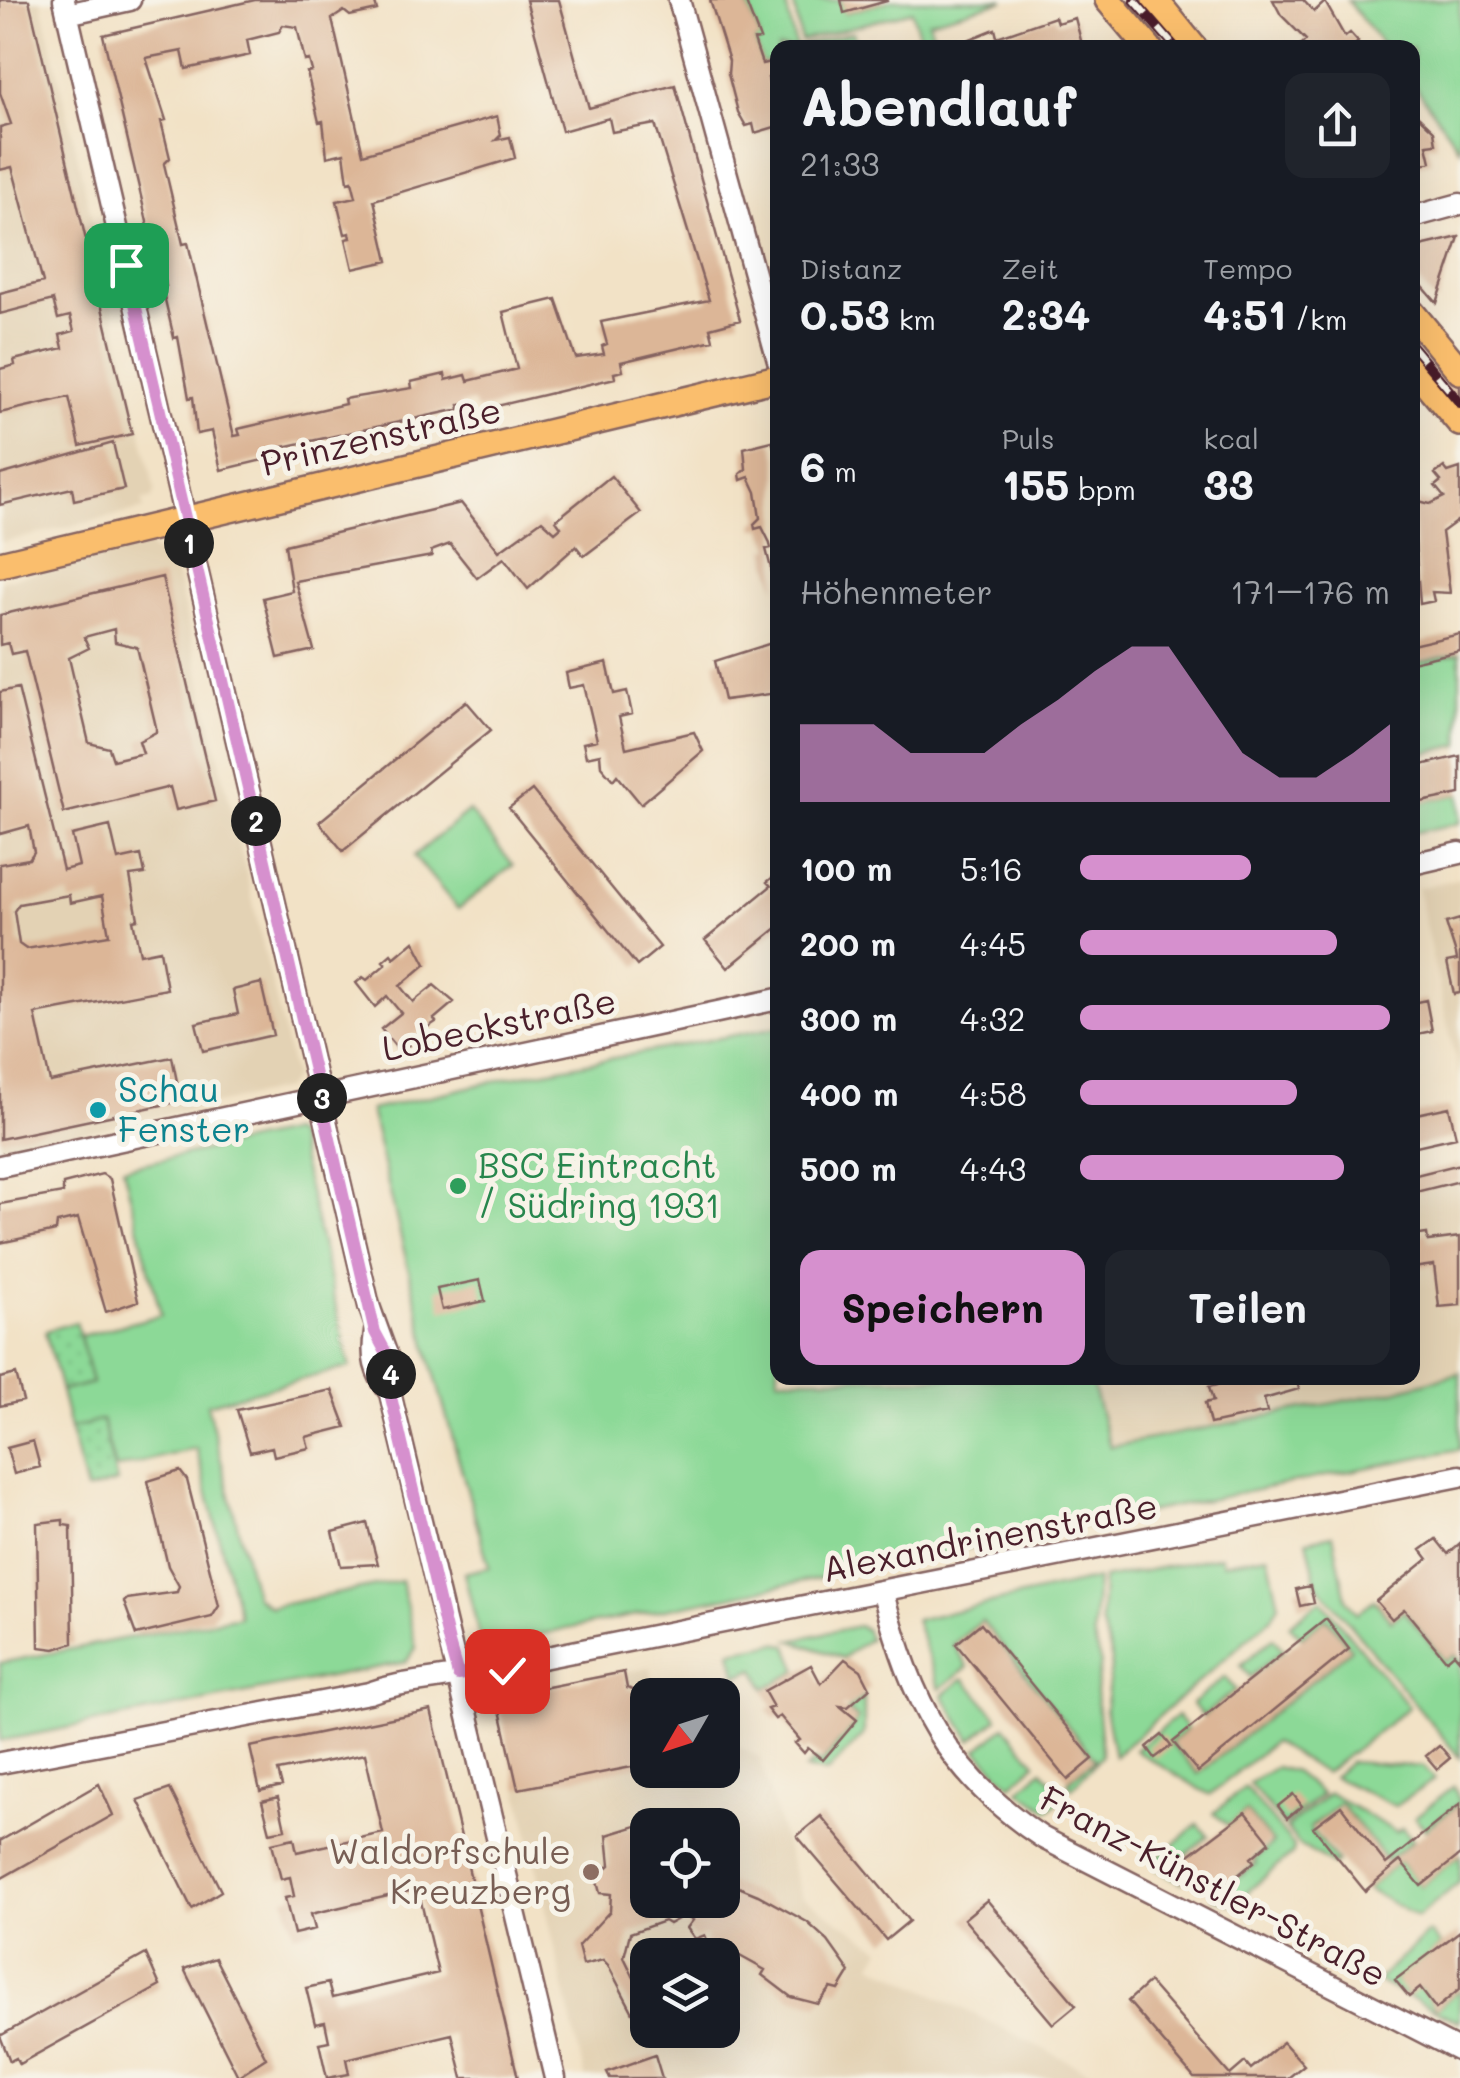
<!DOCTYPE html>
<html lang="de">
<head>
<meta charset="utf-8">
<style>
	body { margin:0; font-family:Mali,sans-serif; background:#20242c; color:#f1f3f6; height:100vh; display:flex; flex-direction:column; font-size:38px; white-space:nowrap }
	* { box-sizing:border-box; margin:0 }
	p { font-size:32px; color:#9ea1a6 }
	.icon { flex:none; width:55px; height:55px; fill:none; stroke:currentColor; stroke-width:2; stroke-linecap:round; stroke-linejoin:round }
	.map { position:relative; flex:1; overflow:hidden }
	.panel { position:absolute; left:770px; top:40px; width:650px; height:1345px; display:flex; flex-direction:column; background:#171b24; border-radius:20px; box-shadow:0 10px 40px #0002 }
	.panel>* { flex:none }
	.needle { width:65px; rotate:231deg }
	.fabs { position:absolute; left:630px; top:1678px; display:grid; gap:20px }
	.fabs a { display:grid; place-items:center; width:110px; height:110px; border-radius:20px; background:#171b24; box-shadow:0 10px 40px #0002; font-size:50px }
	.pin { position:absolute; display:grid; place-items:center; width:85px; height:85px; color:#fff; margin:-42px; border-radius:20px; box-shadow:0 5px 15px #0006 }
	.km { position:absolute; width:50px; height:50px; margin:-25px; border-radius:50%; background:#222; color:#fff; font-size:28px; line-height:50px; text-align:center }
	.round { display:grid; place-items:center; flex:none; width:105px; height:105px; border-radius:20px; background:#20242c }
	.overview { display:flex; align-items:center; justify-content:space-between; height:170px; padding:0 30px }
	h1 { font-size:55px; font-weight:700; line-height:75px }
	.stats { display:grid; grid-template-columns:repeat(3,1fr); gap:15px; height:170px; padding:10px 30px }
	.stats div { display:grid; align-content:center }
	.stats b { font-size:42px; font-weight:700 }
	.stats small { font-size:28px; font-weight:400 }
	.stats p { font-size:28px }
	.chart { height:280px; padding:20px 30px }
	.chart p { display:flex; justify-content:space-between }
	.chart svg { width:100%; height:180px; margin-top:10px; fill:#d690ce; opacity:.7 }
	.primary-button { display:flex; gap:20px; margin-top:auto; padding:20px 30px }
	.primary-button a { flex:1; height:115px; border-radius:20px; background:#d690ce; color:#111; font-size:40px; font-weight:700; line-height:115px; text-align:center }
	.primary-button a+a { background:#20242c; color:#f1f3f6 }
	ul { padding:0 30px; list-style:none; font-size:32px }
	li { display:grid; grid-template-columns:160px 120px 1fr; align-items:center; height:75px }
	li i { height:25px; border-radius:12px; background:#d690ce }
	.map>svg:first-child { display:block }
	.built { fill:#e3d2b4; fill-rule:evenodd }
	.green { fill:#8cd997; stroke:#6b7c61; stroke-width:2.5 }
	.garden { fill:url(#garden-dots); stroke:#6b7c61; stroke-width:2.5 }
	.building { fill:#dcb697; fill-rule:evenodd }
	.lines { fill:none; stroke-linecap:round; stroke-linejoin:round }
	.minor-casing { stroke:#856361; stroke-width:25 }
	.major-casing { stroke:#856361; stroke-width:30 }
	.minor { stroke:#fff; stroke-width:20 }
	.major { stroke:#fabe6d; stroke-width:25 }
	.rail-casing { stroke:#4a1f2b; stroke-width:10 }
	.rail { stroke:#f7f3e8; stroke-width:6; stroke-dasharray:19; stroke-linecap:butt }
	.route-casing { stroke:#fff; stroke-width:20 }
	.route { stroke:#d690ce; stroke-width:12 }
	.culture-dot { fill:#0f9aa8; stroke:#f7f3e8; stroke-width:4 }
	.leisure-dot { fill:#2e9e5b; stroke:#f7f3e8; stroke-width:4 }
	.education-dot { fill:#8d6e63; stroke:#f7f3e8; stroke-width:4 }
	.labels { text-anchor:middle; stroke-width:10; stroke-linejoin:round; paint-order:stroke }
	.street-label { font-size:35px; fill:#4a1f2b; stroke:#f7f3e8 }
	.culture-label { font-size:35px; fill:#0d838f; stroke:#f7f3e8; text-anchor:start }
	.leisure-label { font-size:35px; fill:#27864d; stroke:#f7f3e8; text-anchor:start }
	.education-label { font-size:35px; fill:#785e54; stroke:#f7f3e8; text-anchor:end }
</style>
</head>
<body>
<div class="map">
<svg width="1460" height="2078" viewBox="0 0 1460 2078">
	<defs>
		<pattern id="garden-dots" width="8" height="8" patternUnits="userSpaceOnUse" patternTransform="scale(2.5)"><rect width="8" height="8" fill="#8cd997"/><path d="M2 2h.1M6 6h.1" fill="none" stroke="#7aba82" stroke-width="1.8" stroke-linecap="round"/></pattern>
	</defs>
	<rect width="100%" height="100%" fill="#f7f3e8"/>
	<filter id="ink" filterUnits="userSpaceOnUse"><feTurbulence type="fractalNoise" baseFrequency=".01" numOctaves="2"/><feDisplacementMap in="SourceGraphic" scale="20" xChannelSelector="R" yChannelSelector="G"/><feConvolveMatrix kernelMatrix="1 2 1 2 8 2 1 2 1" color-interpolation-filters="sRGB"/></filter>
	<filter id="wash" filterUnits="userSpaceOnUse"><feTurbulence type="fractalNoise" baseFrequency=".0048" numOctaves="4" result="noise"/><feDisplacementMap in="SourceGraphic" scale="40" xChannelSelector="R" yChannelSelector="G"/><feGaussianBlur stdDeviation="2.25" result="paint"/><feColorMatrix in="noise" values="0 0 0 0 0 0 0 0 0 0 0 0 0 0 0 0 0 1.4 0 .05"/><feComposite in="paint" operator="in"/></filter>
	<g filter="url(#wash)">
		<rect width="100%" height="100%" fill="#f2e2c6"/>
		<path class="built" d="M0 0H41L155 490 152 498 142 501 144 509 0 543Z
			M149 545 154 552H168L173 560 294 1077 285 1089 0 1150V581Z
			M1460 878V1080L1417 888Z
			M1460 1181V1373L1394 1391 1110 1447 1090 1378H1412L1413 1193Z
			M650 1667 656 1695H648V1770H722L723 1738 759 1757 801 1896 881 1948 873 1964 1102 2078H585L497 1697ZM648 1825H722V1900H648ZM648 1955H722V2030H648Z"/>
		<path class="green" d="M745 0H785L796 47 853 32 857 47 850 40 823 47 778 48 777 60 762 64 754 40 760 38Z
			M793 0H841L845 13 892 0H1005L929 21 934 37 921 41 912 11 801 41Z
			M1347 0H1460V149L1413 83 1412 48 1384 47Z
			M1460 653V745L1424 753 1413 733V664Z
			M1460 794V823L1413 833 1412 804Z
			M469 811 513 865 458 909 414 856Z
			M777 1027 778 1378H1090L1110 1447 1394 1391 1460 1373V1449L482 1646 464 1573 489 1567 430 1358 370 1110 508 1078Z
			M291 1132 296 1136 350 1367 207 1404 255 1596 270 1607 401 1581 416 1648 406 1662 0 1741V1663L239 1616 196 1448 115 1469 102 1421 70 1429 61 1391 92 1383 80 1336 161 1315 123 1168Z
			M1333 1535 1346 1599 1357 1613 1374 1600 1391 1621 1404 1611 1445 1661 1454 1655 1460 1662V1758L1317 1584 1307 1540Z
			M1268 1555 1279 1604 1272 1617 1114 1756 1105 1710 1112 1661 1101 1622 1103 1579 1221 1556 1223 1563Z
			M1097 1579 1093 1634 1100 1662 1096 1691 1102 1755 1072 1788 1068 1782 1095 1759 982 1621 953 1644 968 1667 940 1689 915 1620Z
			M1321 1600 1409 1707 1325 1773 1273 1742 1210 1795 1135 1750 1177 1716 1187 1729 1171 1743 1198 1774 1351 1649 1327 1618 1302 1637 1289 1625Z
			M858 1626 865 1629 869 1639 842 1658 791 1640Z
			M1273 1638 1283 1650 1250 1677 1241 1665Z
			M777 1643 788 1646 798 1671 765 1688 755 1669 737 1676 731 1651Z
			M1225 1677 1235 1690 1203 1716 1192 1704Z
			M964 1678 998 1718 971 1740 943 1695Z
			M864 1697V1734L828 1772 806 1770 815 1761 821 1764 858 1719 848 1710Z
			M1005 1726 1036 1763 1011 1785 977 1750Z
			M1350 1762 1424 1767 1435 1779 1395 1806 1333 1777Z
			M1276 1767 1294 1772 1322 1794 1284 1825 1249 1783Z
			M1042 1770 1065 1797 1048 1810 1019 1790Z
			M1454 1786 1460 1803 1425 1829 1415 1817Z
			M1245 1787 1294 1846 1293 1853 1233 1904 1213 1898 1256 1864 1254 1860 1273 1843 1246 1811 1228 1826 1214 1813Z
			M1329 1793 1396 1832 1402 1828 1413 1840 1387 1861 1340 1803 1310 1828 1337 1862 1333 1865 1301 1846 1286 1828Z
			M1198 1824 1208 1836 1171 1867 1183 1883 1157 1869 1155 1860Z
			M1460 1855V1882L1417 1917 1367 1889 1400 1861 1421 1886Z
			M1429 1932 1441 1946 1396 1981 1420 1988 1436 2009 1460 1989 1459 2022 1377 1981Z"/>
		<path class="garden" d="M76 1322 92 1383 61 1391 45 1331Z
			M102 1420 117 1482 86 1491 70 1429Z"/>
		<g id="blocks">
			<path class="building" d="M0 0H29L132 434 80 446 69 397 0 413V369L15 365 14 360 63 348 60 335 74 331 70 316 58 319 53 300 0 314V293L43 282 12 167 0 170V127L11 124 0 93Z
				M255 0H374L377 10 350 16 344 11 332 19 363 154 497 116 501 135 496 140 510 137 515 158 374 200 388 261 353 269 346 239 351 238 350 233 345 234 337 201 356 197 352 181 348 182 344 153 327 157 323 121 319 122 307 72 312 71 309 60 305 61 297 27 283 25 279 32 247 40 250 55 186 69 182 51 146 58 166 120 161 121 170 158 164 164 183 244 188 243 234 436 240 435 238 429 345 404 344 399 412 388 411 382 445 374 446 380 466 375 468 381 517 369 503 312 556 299 576 358 604 354 602 346 607 344 601 322 709 300 655 124 612 132 609 118 562 131 526 0H559L589 108 675 85 740 320 710 328 713 340 621 362 623 371 614 373 615 378 476 411 473 402 459 405 460 409 283 447 284 455 221 470 212 431 197 434 193 397 189 398 178 337 174 338 162 287 166 286 164 276 160 277 103 35Z
				M710 0H745L760 39 754 40 762 64 778 60V75L768 78 770 89 778 87V126L755 133 753 124 746 126 738 112 728 74 729 61Z
				M841 0H887V1L844 13Z
				M1273 0H1303L1314 12 1325 2 1345 37 1350 33 1358 42 1352 48H1298L1306 40 1281 15Z
				M1055 17 1057 23 1075 18 1083 48H961L960 43 995 29 997 37Z
				M1417 115 1434 131 1436 144 1427 145 1431 162 1417 165 1413 178 1412 119Z
				M1459 237 1437 303 1412 274V248Z
				M1412 313 1460 370V423L1412 366Z
				M772 441 778 460 776 588 766 549 771 548 769 541 762 527 755 529 754 524 760 518 756 492 749 477 741 480 740 474 746 469 744 448Z
				M113 443 124 489 74 500 72 488 0 505V475Z
				M1444 467 1448 472 1460 468V525L1457 521 1442 532 1450 593 1432 592 1434 601 1420 604 1412 506 1415 510 1419 501 1430 504 1444 497 1435 486 1441 481 1435 474Z
				M611 476 641 513 584 556 576 546 528 589 504 558 477 578 450 544 431 551 432 556 295 581 314 650 278 658 263 598 292 591 285 545 461 503 499 551 542 520 555 532 561 527 556 520Z
				M162 577 215 801 176 810 170 787 64 813 25 651 11 654 8 643 0 645V615ZM114 629 115 642 137 647 156 727V732L139 741 143 753 113 760 109 748 89 743 69 658 89 648 84 637Z
				M1460 634V651L1412 662V645Z
				M778 641V693L724 700 715 661Z
				M607 663 614 694 627 691 632 714 619 717 626 748 694 732 703 751 641 804 617 775 613 780 601 766 600 754 586 757 583 743 597 740 584 685 569 688 566 673Z
				M18 688 63 870 79 866 72 835 110 826 118 860 141 855 145 874 130 876 138 919 133 920 140 954 160 950 167 989 35 1014 50 1082 172 1057 181 1101 0 1139V864L29 859 34 852 29 826 0 834V692ZM69 895 70 903 102 896 109 935 26 949 19 944 14 911 19 904Z
				M466 701 491 730 343 851 319 822Z
				M1460 756V794L1412 804V767Z
				M532 790 660 947 637 966 509 808Z
				M778 873V927L728 968 705 940 771 886 767 882Z
				M1460 919V993L1454 994 1447 962 1457 960 1456 954 1446 923Z
				M414 941 426 964 400 986 413 1002 434 985 454 1002 434 1019 436 1022 406 1041 409 1045 400 1052 381 1029 401 1013 387 996 375 1007 356 983 363 977 367 980 386 964 383 961 391 954 394 958Z
				M261 983 273 1035 203 1051 196 1023 238 1014 233 990Z
				M1426 1000 1432 1031 1412 1035V1003Z
				M1449 1107 1456 1137 1412 1147V1115Z
				M1460 1164V1181L1412 1193V1176Z
				M102 1174 110 1179 138 1301 106 1312 78 1218 57 1223 56 1231 0 1243V1204L63 1193V1184Z
				M1427 1234 1428 1241 1460 1237V1305L1439 1307 1434 1265 1412 1268V1236Z
				M480 1280 485 1301 442 1310 437 1289Z
				M16 1374 23 1401 0 1406V1378Z
				M1243 1378H1296L1299 1389 1264 1399 1267 1412 1210 1424 1205 1403 1213 1401 1209 1387Z
				M332 1390 346 1427 306 1437 309 1448 274 1456 272 1447 250 1452 237 1410Z
				M33 1441 40 1467 14 1474 7 1448Z
				M180 1471 187 1480 219 1606 212 1617 136 1635 124 1602 127 1599 177 1592 179 1586 168 1566 148 1481Z
				M63 1520V1525L71 1526 73 1643 55 1649 39 1647 37 1523Z
				M367 1523 378 1564 341 1566 333 1532Z
				M1436 1539 1448 1554 1460 1543V1660L1454 1653 1446 1660 1404 1609 1392 1619 1376 1601 1428 1559 1421 1550Z
				M1310 1586 1314 1603 1300 1606 1296 1589Z
				M1326 1619 1349 1649 1198 1772 1173 1742Z
				M981 1623 1093 1759 1068 1780 956 1644Z
				M845 1659 861 1670 870 1688 848 1707 840 1706 857 1720 823 1760 808 1748 804 1753 795 1743 800 1740 780 1716 775 1719 767 1709 773 1707 764 1691 811 1665 821 1684Z
				M624 1672 627 1688 642 1693 648 1723V1734L637 1740 642 1765 518 1789 497 1697Z
				M431 1710 518 2078H463L452 2034 346 2059 349 2074 327 2078 319 2043 329 2041 325 2022 315 2024 306 1988 328 1983 332 1998 438 1973 418 1889 311 1914 315 1929 294 1934 285 1898 294 1896 290 1877 281 1879 272 1843 294 1838 297 1852 383 1833 365 1754 278 1771 282 1786 260 1791 250 1747Z
				M1162 1735 1171 1746 1155 1758 1147 1747Z
				M1439 1745 1450 1758 1437 1769 1426 1756Z
				M99 1784 113 1815 0 1879V1841Z
				M170 1789 221 1891 192 1909 138 1800Z
				M1293 1794 1302 1806 1287 1818 1278 1806Z
				M278 1797 285 1829 270 1832 262 1801Z
				M1460 1804V1855L1421 1886 1400 1861 1365 1891 1313 1827 1341 1806 1386 1864Z
				M1246 1812 1270 1842 1251 1858 1254 1862 1213 1896 1197 1875 1187 1883 1173 1867Z
				M821 1816 909 1921 886 1940 797 1836Z
				M653 1821 657 1825H648V1900H722V1880L758 1895 807 1922 828 1941 850 1972 839 1990 831 1988 818 2004 791 1997 762 1975 765 1970 738 1955 722 1976V1955H696L707 1940 705 1935 695 1939 687 1928 693 1920 685 1915 669 1924 664 1921 630 1933 624 1957 641 1992H648V2029L643 2032 608 1965 603 1960 583 1965 578 1946 610 1911 611 1894 600 1893 596 1878 610 1865 607 1835Z
				M987 1900 1076 2005 1053 2024 964 1919Z
				M1460 1931V1989L1436 2009 1420 1988 1409 1997 1395 1980Z
				M146 1954 160 1986 19 2064 16 2058 10 2061 0 2036Z
				M215 1958 266 2058 238 2076 184 1969Z
				M1149 1982 1230 2075 1245 2062 1251 2069 1283 2042 1304 2065 1288 2078H1194L1128 2001Z
				M655 2055 662 2078H610L607 2072Z"/>
		</g>
	</g>
	<g filter="url(#ink)">
		<use href="#blocks" fill-opacity="0" stroke="#856361" stroke-width="2.5"/>
		<g class="lines">
			<defs>
				<path id="minor" d="M64 0 369 1306 389 1361 390 1393 555 2078
					M679 0 778 361
					M67 14 130 0
					M1412 217 1460 204
					M1412 864 1460 853
					M0 1166 778 999
					M375 1332C371 1358 374 1371 390 1393
					M883 1593C912 1702 946 1774 1043 1838L1460 2051
					M0 1763 369 1693C399 1682 423 1682 454 1676 481 1670 505 1660 532 1660L1460 1476"/>
				<path id="major" d="M1108 0 1149 48
					M1155 0 1194 48
					M1412 313 1460 371
					M1412 366 1460 423
					M0 564 778 378"/>
			</defs>
			<use href="#minor" class="minor-casing"/>
			<use href="#major" class="major-casing"/>
			<use href="#minor" class="minor"/>
			<use href="#major" class="major"/>
			<defs>
				<path id="rail" d="M1134 0 1176 48
					M1412 346 1460 403"/>
			</defs>
			<use href="#rail" class="rail-casing"/>
			<use href="#rail" class="rail"/>
		</g>
	</g>
	<g class="lines" filter="url(#ink)">
		<defs>
			<path id="route" d="M126 265 375 1332 390 1360V1393L449 1643 458 1675 488 1669 507 1671"/>
		</defs>
		<use href="#route" class="route-casing"/>
		<use href="#route" class="route"/>
	</g>
	<circle class="culture-dot" cx="98" cy="1110" r="10"/>
	<circle class="leisure-dot" cx="458" cy="1186" r="10"/>
	<circle class="education-dot" cx="591" cy="1872" r="10"/>
	<g class="labels">
		<g class="street-label">
			<text transform="translate(381 437) rotate(-13)" y="12">Prinzenstraße</text>
			<text transform="translate(499 1025) rotate(-12)" y="12">Lobeckstraße</text>
			<text transform="translate(990 1538) rotate(-11)" y="12">Alexandrinenstraße</text>
			<text transform="translate(1213 1887) rotate(28)" y="12">Franz-Künstler-Straße</text>
		</g>
		<g class="culture-label">
			<text x="118" y="1102">Schau<tspan x="118" dy="40">Fenster</tspan></text>
		</g>
		<g class="leisure-label">
			<text x="478" y="1178">BSC Eintracht<tspan x="478" dy="40">/ Südring 1931</tspan></text>
		</g>
		<g class="education-label">
			<text x="571" y="1864">Waldorfschule<tspan x="571" dy="40">Kreuzberg</tspan></text>
		</g>
	</g>
</svg>
<div class="fabs">
<a><svg class="needle" viewBox="-14 -14 28 28"><path d="M0-13l5 13h-10z" fill="#e53935"/><path d="M0 13l5-13h-10z" fill="#9ea1a6"/></svg></a>
<a><svg class="icon" aria-label="locate" viewBox="0 0 24 24"><circle cx="12" cy="12" r="6"/><path d="M12 2v4M12 18v4M2 12h4M18 12h4"/></svg></a>
<a><svg class="icon" aria-label="layers" viewBox="0 0 24 24"><path d="M12 4l9 5-9 5-9-5zM3 14l9 5 9-5"/></svg></a>
</div>
<div class="pin" style="left:126px;top:265px;background:#1e9e55"><svg class="icon" aria-label="arrive" viewBox="0 0 24 24"><path d="M6 21V4h12l-3 4 3 4H6"/></svg></div>
<div class="pin" style="left:507px;top:1671px;background:#d93025"><svg class="icon" aria-label="check" viewBox="0 0 24 24"><path d="M5 12l5 5 9-10"/></svg></div>
<b class="km" style="left:189px;top:543px">1</b>
<b class="km" style="left:256px;top:821px">2</b>
<b class="km" style="left:322px;top:1098px">3</b>
<b class="km" style="left:391px;top:1374px">4</b>
<section class="panel">
<div class="overview"><div><h1>Abendlauf</h1><p>21:33</p></div><a class="round"><svg class="icon" aria-label="share" viewBox="0 0 24 24"><path d="M12 15V3M7 8l5-5 5 5M5 13v7h14v-7"/></svg></a></div>
<div class="stats">
<div><p>Distanz</p><b>0.53<small> km</small></b></div>
<div><p>Zeit</p><b>2:34</b></div>
<div><p>Tempo</p><b>4:51<small> /km</small></b></div>
</div>
<div class="stats">
<div><b>6<small> m</small></b></div>
<div><p>Puls</p><b>155<small> bpm</small></b></div>
<div><p>kcal</p><b>33</b></div>
</div>
<div class="chart"><p><span>Höhenmeter</span>171–176 m</p>
<svg viewBox="0 0 160 44" preserveAspectRatio="none"><path d="M0 44V25L10 25L20 25L30 32L40 32L50 32L60 25L70 19L80 12L90 6L100 6L110 19L120 32L130 38L140 38L150 32L160 25V44z"/></svg>
</div>
<ul>
<li><b>100 m</b>5:16<i style="width:55%"></i></li>
<li><b>200 m</b>4:45<i style="width:83%"></i></li>
<li><b>300 m</b>4:32<i style="width:100%"></i></li>
<li><b>400 m</b>4:58<i style="width:70%"></i></li>
<li><b>500 m</b>4:43<i style="width:85%"></i></li>
</ul>
<div class="primary-button"><a>Speichern</a><a>Teilen</a></div>
</section>
</div>
</body>
</html>
